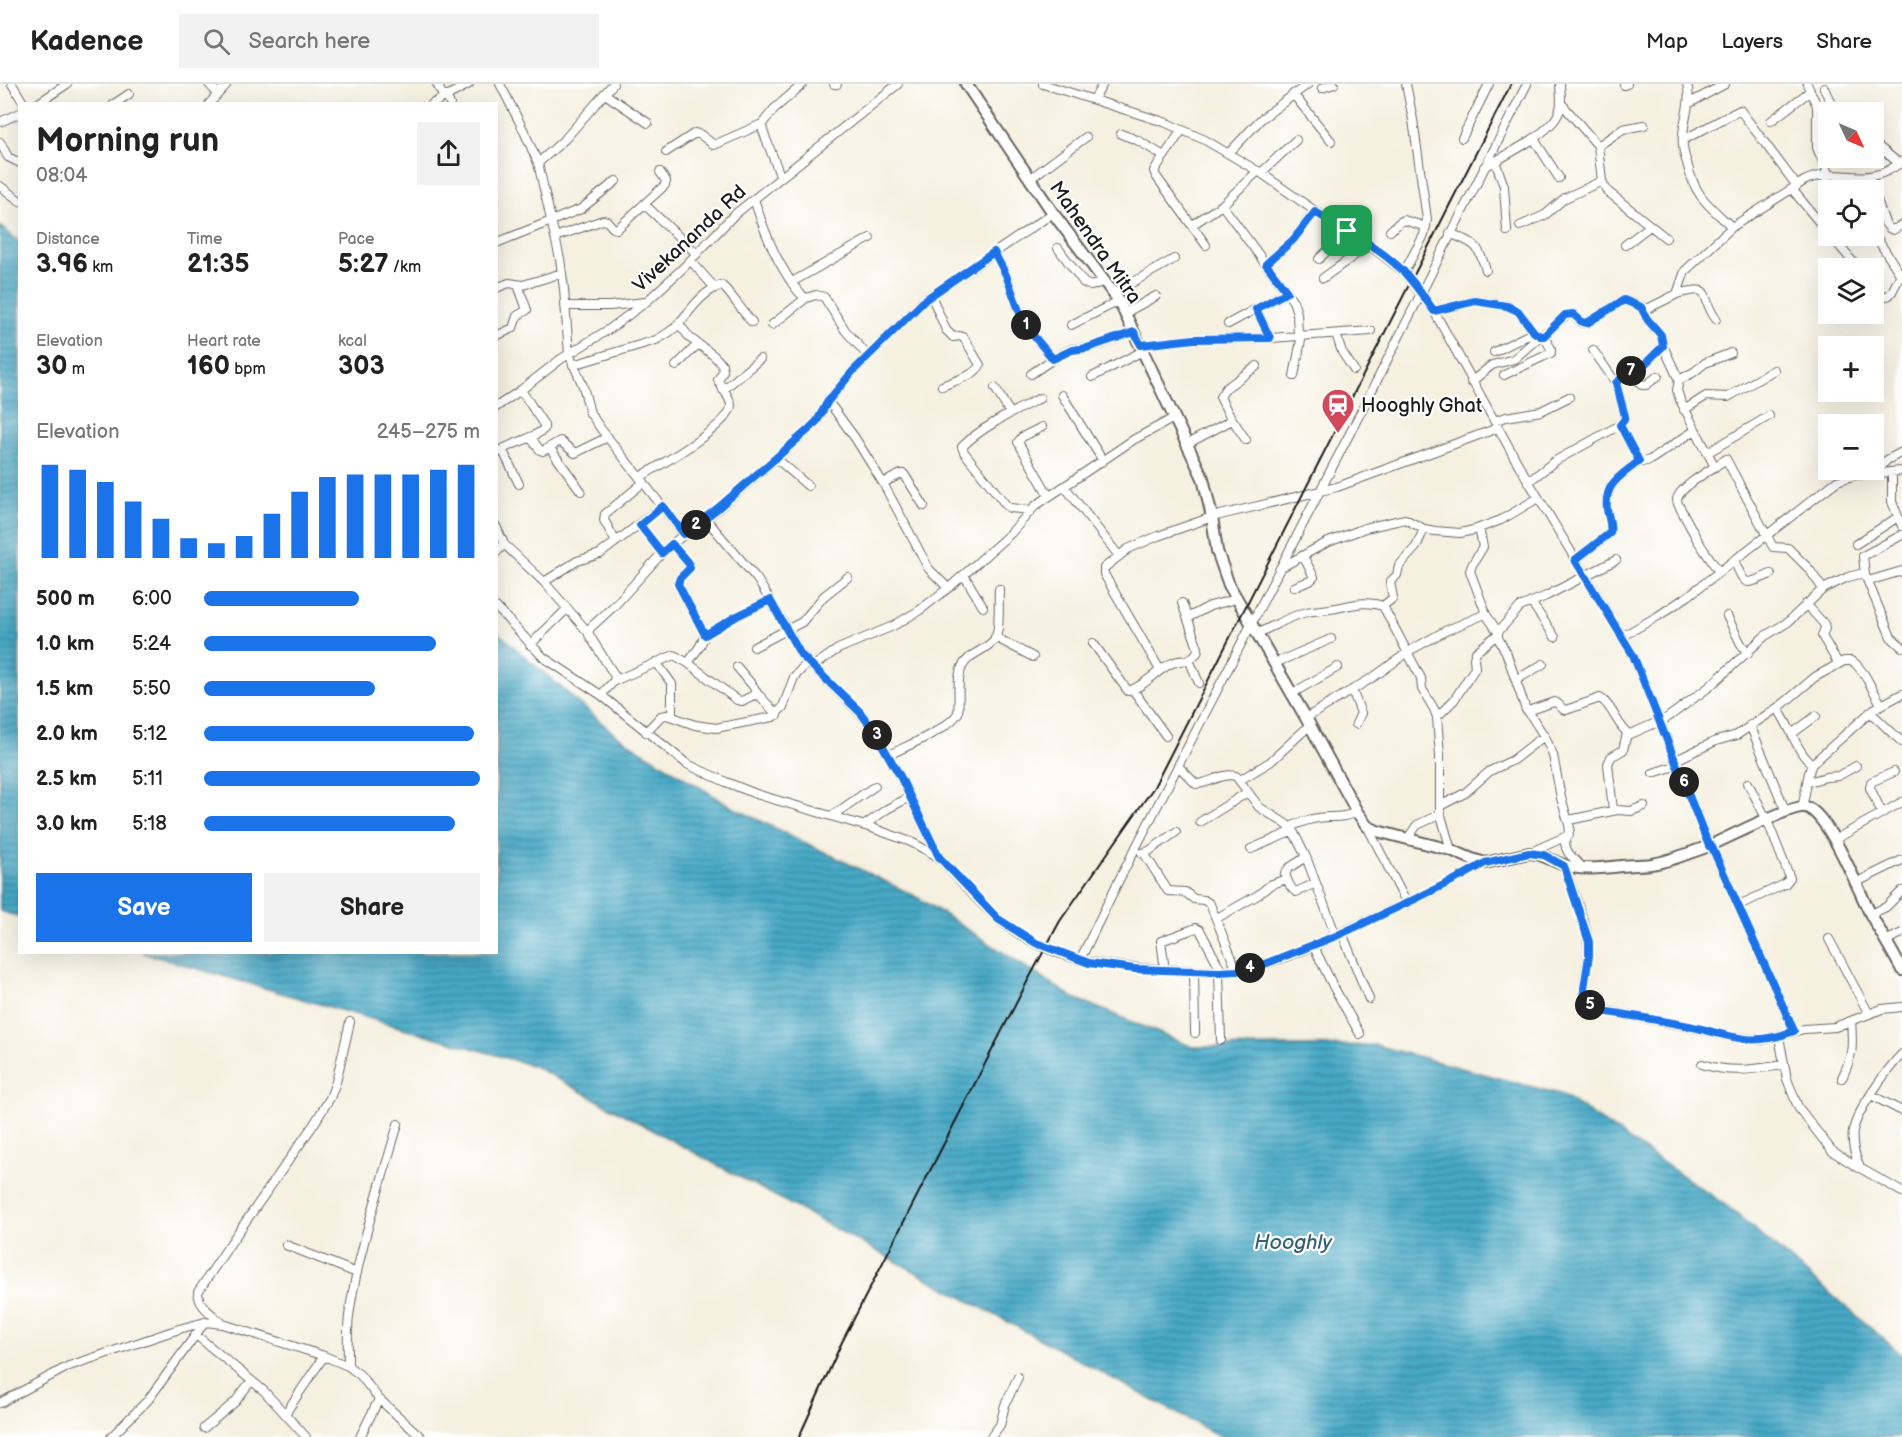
<!DOCTYPE html>
<html lang="en">
<head>
<meta charset="utf-8">
<style>
	body { margin:0; font-family:"Balsamiq Sans",sans-serif; background:#f2f2f2; color:#222; height:100vh; display:flex; flex-direction:column; font-size:22px; white-space:nowrap }
	* { box-sizing:border-box; margin:0 }
	p { font-size:20px; color:#767676 }
	.icon { flex:none; width:33px; height:33px; fill:none; stroke:currentColor; stroke-width:2; stroke-linecap:round; stroke-linejoin:round }
	.map { position:relative; flex:1; overflow:hidden }
	.drawer { position:absolute; left:18px; top:18px; width:480px; height:852px; display:flex; flex-direction:column; background:#fff; border-radius:0px; box-shadow:0 6px 24px #0002 }
	.drawer>* { flex:none }
	.needle { width:39px; rotate:134deg }
	.fabs { position:absolute; left:1818px; top:18px; display:grid; gap:12px }
	.fabs a { display:grid; place-items:center; width:66px; height:66px; border-radius:0px; background:#fff; box-shadow:0 6px 24px #0002; font-size:30px }
	.pin { position:absolute; display:grid; place-items:center; width:51px; height:51px; color:#fff; margin:-26px; border-radius:12px; box-shadow:0 3px 9px #0006 }
	.km { position:absolute; width:30px; height:30px; margin:-15px; border-radius:50%; background:#222; color:#fff; font-size:16px; line-height:30px; text-align:center }
	.round { display:grid; place-items:center; flex:none; width:63px; height:63px; border-radius:0px; background:#f2f2f2 }
	.summary { display:flex; align-items:center; justify-content:space-between; height:102px; padding:0 18px }
	h1 { font-size:33px; font-weight:700; line-height:45px }
	.figures { display:grid; grid-template-columns:repeat(3,1fr); gap:9px; height:102px; padding:6px 18px }
	.figures div { display:grid; align-content:center }
	.figures b { font-size:26px; font-weight:700 }
	.figures small { font-size:16px; font-weight:400 }
	.figures p { font-size:16px }
	.chart { height:168px; padding:12px 18px }
	.chart p { display:flex; justify-content:space-between }
	.chart svg { width:100%; height:108px; margin-top:6px; stroke:#1a73e8; stroke-width:6 }
	.cta { display:flex; gap:12px; margin-top:auto; padding:12px 18px }
	.cta a { flex:1; height:69px; border-radius:0px; background:#1a73e8; color:#fff; font-size:24px; font-weight:700; line-height:69px; text-align:center }
	.cta a+a { background:#f2f2f2; color:#222 }
	ul { padding:0 18px; list-style:none; font-size:20px }
	li { display:grid; grid-template-columns:96px 72px 1fr; align-items:center; height:45px }
	li i { height:15px; border-radius:8px; background:#1a73e8 }
	header { display:flex; align-items:center; gap:36px; box-sizing:border-box; height:84px; padding:0 30px; background:#fff; border-bottom:2px solid #e0e0e0 }
	header strong { font-size:28px }
	nav { display:flex; gap:33px; margin-inline-start:auto; font-size:21px }
	.search { width:420px; height:54px; background:#f2f2f2; display:flex; align-items:center; gap:15px; box-sizing:border-box; padding:0 21px; border-radius:0px; color:#767676; font-size:22px }
	.map>svg:first-child { display:block }
	.water { fill:url(#water-rules); stroke:#316271; stroke-width:1.5 }
	.lines { fill:none; stroke-linecap:round; stroke-linejoin:round }
	.minor-casing { stroke:#686661; stroke-width:10 }
	.major-casing { stroke:#686661; stroke-width:14 }
	.minor { stroke:#fff; stroke-width:8 }
	.major { stroke:#fff; stroke-width:10 }
	.rail { stroke:#1c1c1c; stroke-width:2 }
	.route-casing { stroke:#fff; stroke-width:12 }
	.route { stroke:#1a73e8; stroke-width:8 }
	.labels { text-anchor:middle; stroke-width:4.5; stroke-linejoin:round; paint-order:stroke }
	.street-label { font-size:20px; fill:#1c1c1c; stroke:#fff }
	.poi-label { font-size:20px; fill:#1c1c1c; stroke:#fff; text-anchor:start }
	.water-label { font-size:21px; font-style:italic; fill:#316271; stroke:#fff }
</style>
</head>
<body>
<header>
<strong>Kadence</strong>
<div class="search"><svg class="icon" aria-label="search" viewBox="0 0 24 24"><circle cx="10" cy="10" r="6"/><path d="M15 15l6 6"/></svg>Search here</div>
<nav><a>Map</a><a>Layers</a><a>Share</a></nav>
</header>
<div class="map">
<svg width="1902" height="1353" viewBox="0 0 1902 1353">
	<defs>
		<pattern id="water-rules" width="6" height="5" patternUnits="userSpaceOnUse" patternTransform="scale(1.5)"><rect width="6" height="5" fill="#46a9c6"/><path d="M0 2.5h6" fill="none" stroke="#3a89a0"/></pattern>
	</defs>
	<rect width="100%" height="100%" fill="#fff"/>
	<filter id="ink" filterUnits="userSpaceOnUse"><feTurbulence type="fractalNoise" baseFrequency=".0167" numOctaves="2"/><feDisplacementMap in="SourceGraphic" scale="12" xChannelSelector="R" yChannelSelector="G"/><feConvolveMatrix kernelMatrix="1 2 1 2 8 2 1 2 1" color-interpolation-filters="sRGB"/></filter>
	<filter id="wash" filterUnits="userSpaceOnUse"><feTurbulence type="fractalNoise" baseFrequency=".008" numOctaves="4" result="noise"/><feDisplacementMap in="SourceGraphic" scale="24" xChannelSelector="R" yChannelSelector="G"/><feGaussianBlur stdDeviation="1.35" result="paint"/><feColorMatrix in="noise" values="0 0 0 0 0 0 0 0 0 0 0 0 0 0 0 0 0 1.4 0 .05"/><feComposite in="paint" operator="in"/></filter>
	<g filter="url(#wash)">
		<rect width="100%" height="100%" fill="#f5f0e0"/>
		<path class="water" d="M0 142 20 158 19 833 0 827Z
			M497 548 616 651 732 723 917 813 1072 913 1193 963 1375 961 1563 1011 1727 1122 1899 1268 1902 1272V1353H1221L534 982 143 869 496 868Z"/>
	</g>
	<g filter="url(#ink)">
		<g class="lines">
			<defs>
				<path id="minor" d="M12 0 24 20
					M209 0 217 9
					M437 0 443 12
					M500 0 523 45 538 79
					M613 0 565 55 538 79 560 175 564 205 569 270 583 302 590 329 601 345 684 450
					M834 0H837
					M1043 0 1164 38 1205 56 1261 89 1315 127 1369 161 1404 188 1434 227 1517 378 1633 571 1709 761
					M1687 0C1692 17 1684 34 1683 51 1682 61 1684 71 1687 79 1695 113 1708 121 1732 143
					M1807 0 1817 22V64L1829 91
					M1624 1 1627 0
					M1322 4 1334 0
					M1824 4 1835 28
					M605 10 648 39
					M1293 10 1331 57
					M446 11 450 20
					M1094 15 1103 0
					M37 20 67 0
					M114 20 129 10
					M209 20 227 0
					M432 20 469 0
					M1562 20 1598 62 1602 97 1607 107 1666 154
					M1688 20 1725 0
					M1771 37 1809 8
					M0 38 20 29
					M1182 46 1154 87 1156 92 1206 161
					M1121 50 1137 56 1164 72
					M1462 54 1489 0
					M1534 55 1559 94
					M1683 56 1740 26 1797 102
					M0 58 8 73 20 79
					M1874 59 1900 80
					M1598 62 1623 45 1644 41
					M666 68 695 49 701 51 714 61 762 40
					M1229 69 1261 35 1308 0
					M1495 77 1504 102 1507 147
					M1484 83C1503 73 1552 49 1559 28 1563 19 1560 9 1560 0
					M1261 89 1296 56
					M1823 91 1833 106
					M1869 93 1885 139 1889 144 1893 146 1902 141
					M781 94 763 47 762 40 774 25 803 0
					M1031 94 1086 53
					M0 102 20 117
					M1792 105 1828 149
					M754 115C763 143 772 168 788 193 793 200 798 210 806 214L816 211 824 213 845 246 868 272
					M644 120 697 170
					M1222 121 1293 217 1297 229 1298 252
					M1192 141 1222 121 1258 87
					M1520 142 1545 131 1565 114 1602 97
					M1390 147 1400 138 1404 136 1426 143
					M1450 149C1476 161 1477 158 1486 186
					M1831 152 1858 184
					M555 153 603 136 607 137 613 144 617 145 665 101 666 97 660 88
					M1876 153 1902 193
					M496 159 581 125 616 97
					M1625 161 1650 142
					M1058 164 1084 199 1091 202 1105 197
					M994 168 1006 191 1021 232 1032 250 1053 275
					M1319 175 1347 147
					M691 177 715 204
					M1266 180 1293 156 1315 127
					M1404 188 1424 151 1427 135 1413 36 1406 0
					M1323 194 1369 161
					M792 198 870 154
					M1874 203C1890 222 1891 208 1900 192
					M496 204 509 199 523 201 562 189
					M1114 209 1174 175
					M1677 210C1716 200 1698 211 1716 235
					M931 211 946 246 953 253 960 252 964 254 980 281C975 292 953 297 942 302
					M565 222H610L645 218
					M1641 223 1647 235 1661 251 1663 262 1679 296 1677 306 1680 316 1715 383
					M1256 225 1270 254
					M1434 227 1475 217 1507 222 1518 227 1534 248 1540 252C1554 248 1559 231 1573 230L1582 239H1587L1624 216 1647 225 1677 210 1685 187 1732 143 1804 97C1838 80 1867 108 1902 77
					M1125 229 1156 212
					M1228 240 1287 208
					M772 241 806 214
					M1071 241 1119 217
					M1336 250 1342 268 1354 286
					M496 252 513 244 517 232 527 226 518 201
					M1141 261 1194 255 1270 254 1371 247
					M1494 268 1534 248
					M573 281 656 256C665 251 673 247 679 239 693 224 701 209 721 201 727 204 745 231 752 238
					M676 282 697 261
					M1630 287 1642 301H1646L1658 292
					M1031 290 1053 275 1072 265 1087 264 1101 260 1134 248
					M1504 291 1551 269V265L1544 252
					M1294 292 1302 251
					M1092 293 1143 267
					M1679 296 1694 288 1705 279 1731 269
					M1471 298 1492 281 1514 275 1540 252
					M1616 299 1630 287 1641 284 1663 262
					M995 304 1010 329
					M723 306 760 275
					M1062 311 1103 377
					M828 317 855 354 883 399 929 485 948 504
					M496 323 521 306 561 275 611 244 646 218 682 185 734 131 898 0
					M1684 326 1706 312 1728 313 1774 286
					M1494 337 1506 333 1541 327 1569 313
					M1620 341 1639 377 1642 378 1650 376 1694 347
					M1042 343 1022 353 1018 358 1049 412
					M530 353 540 366 543 367 560 357 575 369 608 353
					M1246 356 1228 329 1220 313 1226 304 1257 282
					M1187 360 1232 336
					M549 363 581 407
					M502 365 519 400
					M496 369C511 358 531 357 544 345V341L521 306
					M1707 369 1769 332
					M776 374 808 402
					M1892 389V418L1902 442
					M1872 390 1887 376 1902 368
					M640 393C657 383 732 340 731 321 730 313 721 303 718 296L723 287 722 280 713 271 690 254 679 240
					M1528 398 1555 377 1620 341 1624 336 1625 332 1616 299 1593 266
					M883 399 901 390H904L924 422
					M1065 403 1119 472
					M1031 426 1010 424 1006 421 964 368 962 363C981 343 1015 327 1040 314
					M706 435 757 495 788 546 801 571 860 629 875 647 900 692 939 773
					M640 441 662 469
					M496 442 504 460 496 469
					M616 458 604 436 605 430 644 398
					M504 460 544 498 588 548
					M672 460 690 482C688 490 678 491 678 500L705 551
					M1856 460 1898 433
					M1575 476 1610 449C1612 440 1609 433 1607 425 1604 399 1621 392 1639 377
					M1616 476 1546 512 1520 523 1498 548V554L1506 568 1526 626 1528 627 1554 618C1560 618 1560 626 1566 626L1600 614C1613 622 1617 642 1629 650L1633 649 1667 634 1709 603 1765 552 1788 538 1823 505 1848 493 1860 490 1865 491 1891 553 1902 563
					M1734 476C1746 504 1744 501 1771 490
					M1280 484 1326 459 1365 444 1405 435 1424 445 1435 447 1460 449 1474 446 1501 436 1538 414
					M1719 488 1698 457 1678 420C1677 416 1676 415 1679 411 1685 400 1715 383 1726 375L1773 463 1788 464 1809 485 1823 505
					M964 491 983 523
					M1865 491 1863 472 1902 451
					M1868 497 1902 487
					M544 498 577 477 600 470 663 422
					M1294 503 1310 497 1314 493 1303 472
					M1531 518 1555 553
					M1182 519 1198 564 1197 569 1188 577
					M1806 520 1824 540 1825 544 1822 552 1838 579
					M1383 522 1393 514 1390 498 1397 491 1399 482 1416 463 1424 445
					M496 523 543 573 601 611 687 680 726 698 756 710 872 744 911 758 939 773C961 797 983 825 1010 844 1063 881 1118 884 1180 886 1199 887 1220 890 1239 886 1279 879 1318 860 1354 843 1399 823 1443 804 1485 779
					M1485 529 1498 548
					M1727 532 1741 560 1748 569
					M1187 534 1210 522 1236 515
					M1258 549C1274 542 1290 532 1307 528 1316 526 1326 526 1336 524 1352 521 1366 516 1383 522L1421 594 1422 605 1434 625 1437 633 1440 672V728L1451 766
					M1623 552 1658 532 1688 512 1837 397 1856 391 1902 387
					M995 553 1033 573
					M1093 559 1128 607C1148 603 1169 569 1190 578L1199 599
					M530 561 567 525
					M754 563 802 538 824 512 848 493
					M656 578 672 600V632
					M688 579 700 562 705 551 737 532 770 516
					M1275 579 1331 555
					M737 583 753 602 758 611
					M812 583 838 565 893 542 920 526 951 502 1011 449 1035 422 1133 356 1174 334
					M1160 586 1104 490V484L1128 465 1158 452 1212 433 1337 403 1498 344
					M1516 596 1543 580
					M614 597 674 571 688 579 737 616 742 617 754 611 760 612 777 631
					M1133 606 1166 652
					M1352 606 1361 629 1356 640
					M1291 610 1338 583
					M601 611 614 597 615 592 589 551V545L616 520 662 469 677 456 718 425 808 346 817 337 828 317 853 287 926 215 1053 129
					M1777 624C1790 640 1796 668 1812 680
					M1528 627 1546 655 1553 671 1561 714 1570 744 1565 759 1566 764 1569 770 1584 785
					M1870 628 1902 658
					M1437 633 1454 616 1475 584 1474 574 1476 568 1497 551
					M1306 634 1375 592 1411 566 1445 547 1483 531 1485 527 1470 487 1472 481 1483 463 1479 444
					M1750 641 1786 728
					M646 648 661 632 667 631 695 641 716 644 773 633 783 623 794 593 808 578
					M1793 649 1816 632
					M889 671C906 662 949 645 958 629 960 615 956 595 962 583 969 569 985 567 994 556 1001 548 998 516 999 505
					M1676 676 1716 657 1737 651 1783 620 1815 593 1844 577H1851L1856 580 1864 590 1881 620
					M1178 682 1196 700C1210 700 1222 688 1236 692L1259 723 1286 740 1293 747 1306 773 1336 852
					M1653 689 1678 681
					M1240 696 1270 678 1310 641
					M1808 698 1826 693 1838 692 1856 682
					M1440 722 1465 709 1490 687 1513 676 1544 652
					M1802 723C1806 710 1807 690 1812 680L1874 625 1902 610
					M1613 726 1608 680 1611 673 1623 666 1627 649
					M1882 729 1870 704 1871 698 1894 688
					M833 731 875 702
					M1569 736 1617 726 1631 727 1644 722
					M1200 738 1248 708
					M865 741 887 725 910 713
					M1367 742 1407 820
					M1290 743C1299 739 1308 735 1318 734 1334 732 1340 735 1357 728
					M1408 754 1417 741 1441 730
					M1834 756 1902 718
					M1711 761 1794 947
					M1251 765 1293 747
					M1142 769 1149 767 1176 748
					M1144 769 1168 807 1185 808 1194 815 1204 816 1210 820 1237 887
					M1529 769 1569 751
					M1306 773 1289 784 1285 789C1287 796 1290 805 1296 808L1316 799
					M1564 782C1571 803 1589 845 1589 866 1589 886 1575 912 1596 925L1686 942 1732 953 1762 956 1804 945 1835 943 1882 925 1902 923
					M1855 799 1902 776
					M1739 821 1785 800 1790 794 1767 736 1748 699
					M1871 830 1886 823 1902 807
					M1217 834 1258 811 1270 801 1286 795
					M1342 849 1369 915
					M1829 855 1869 930
					M1885 857 1902 849
					M1313 861 1333 902 1360 950
					M1080 876 1118 798 1365 320 1527 0
					M1165 886 1161 857 1196 844 1200 846 1222 888
					M1194 887 1195 949
					M1219 888 1221 956
					M1779 953 1787 995 1798 1023 1832 1067 1859 1084
					M1902 970C1888 984 1856 1028 1853 1047 1851 1060 1855 1072 1860 1084L1902 1108
					M1702 980C1732 990 1754 985 1784 981
					M1842 994C1853 971 1853 963 1851 937
					M1871 1011 1902 1027
					M286 1161 357 1189
					M222 1239C212 1230 198 1222 198 1208L230 1160 314 1040 330 1014 336 998 350 938
					M196 1251 264 1307 306 1353
					M348 1282C348 1266 347 1248 349 1232 358 1167 380 1103 398 1040
					M0 1319 69 1282 179 1245 205 1238 223 1240 324 1272 348 1282 360 1291 379 1315 421 1353
					M285 1330 324 1272
					M204 1344 235 1318 251 1297
					M111 1353 148 1316 205 1238
					M360 1353 379 1315
					M991 1353 1000 1341 1005 1321 1018 1293"/>
				<path id="major" d="M966 0 1053 129 1119 217 1203 394 1212 433 1217 467 1229 501 1306 634 1357 728 1367 742 1377 747 1451 766 1472 775 1485 779 1529 769C1545 769 1556 781 1572 783 1588 786 1605 784 1621 782 1633 780 1645 782 1657 779 1675 775 1692 768 1709 762 1725 755 1793 720 1806 723 1829 730 1859 808 1871 831 1881 849 1892 867 1902 886"/>
			</defs>
			<use href="#minor" class="minor-casing"/>
			<use href="#major" class="major-casing"/>
			<use href="#minor" class="minor"/>
			<use href="#major" class="major"/>
			<path class="rail" d="M799 1353 842 1258 1026 900 1060 837 1154 703 1511 0"/>
		</g>
	</g>
	<g class="lines" filter="url(#ink)">
		<defs>
			<path id="route" d="M1315 128C1344 145 1377 162 1402 186 1414 198 1424 213 1434 227L1475 217 1507 222 1518 227 1534 248 1540 252H1544L1565 231 1573 230 1582 238 1587 239 1624 216 1641 223 1647 235 1661 251 1663 262 1641 284 1630 287 1616 299 1625 332 1624 336 1620 341 1639 377C1621 392 1604 399 1607 425 1608 433 1612 440 1610 449L1575 476 1633 571 1709 762 1711 761 1794 947C1748 965 1729 950 1684 941 1657 936 1629 931 1601 927L1592 923 1585 913 1584 904 1589 872V858L1564 782 1544 771 1529 769 1485 779 1462 792 1407 819 1336 852 1262 881 1237 887 1219 888 1135 885 1089 879 1036 859 998 835 939 773 900 692 874 647 860 628 801 571 770 516 737 532 705 551 678 500 680 494 690 484 689 480 672 460 662 469 640 441 663 422 684 450 718 424 808 346 817 337 828 317 853 287 926 215 994 168 1006 191 1021 232 1032 250 1053 275 1072 266 1087 264 1134 248 1141 261 1194 255 1270 254 1256 225 1287 208 1266 180 1293 156Z"/>
		</defs>
		<use href="#route" class="route-casing"/>
		<use href="#route" class="route"/>
	</g>
	<defs>
		<symbol id="station-pin" viewBox="-11 -11 22 30"><path d="M0 17L-7.5 6A9.5 9.5 0 1 1 7.5 6Z" fill="#d1495b" stroke="#fff"/><path d="M-3-6H3Q5-6 5-4V2Q5 4 3 4L4.5 6H3L1.5 4h-3L-3 6H-4.5L-3 4Q-5 4-5 2V-4Q-5-6-3-6ZM-3.5-4v3h7v-3ZM-3.5 1v1.5H-2V1ZM2 1v1.5H3.5V1Z" fill="#fff"/></symbol>
	</defs>
	<g fill-rule="evenodd">
		<use href="#station-pin" x="1319" y="302" width="38" height="52"/>
	</g>
	<g class="labels">
		<g class="street-label">
			<text transform="translate(689 154) rotate(-43)" y="7">Vivekananda Rd</text>
			<text transform="translate(1096 158) rotate(55)" y="7">Mahendra Mitra</text>
		</g>
		<g class="poi-label">
			<text x="1361" y="328">Hooghly Ghat</text>
		</g>
		<g class="water-label">
			<text x="1293" y="1165">Hooghly</text>
		</g>
	</g>
</svg>
<div class="fabs">
<a><svg class="needle" viewBox="-14 -14 28 28"><path d="M0-13l5 13h-10z" fill="#e53935"/><path d="M0 13l5-13h-10z" fill="#767676"/></svg></a>
<a><svg class="icon" aria-label="locate" viewBox="0 0 24 24"><circle cx="12" cy="12" r="6"/><path d="M12 2v4M12 18v4M2 12h4M18 12h4"/></svg></a>
<a><svg class="icon" aria-label="layers" viewBox="0 0 24 24"><path d="M12 4l9 5-9 5-9-5zM3 14l9 5 9-5"/></svg></a>
<a>+</a>
<a>−</a>
</div>
<div class="pin" style="left:1347px;top:147px;background:#1e9e55"><svg class="icon" aria-label="arrive" viewBox="0 0 24 24"><path d="M6 21V4h12l-3 4 3 4H6"/></svg></div>
<b class="km" style="left:1026px;top:241px">1</b>
<b class="km" style="left:696px;top:441px">2</b>
<b class="km" style="left:877px;top:651px">3</b>
<b class="km" style="left:1250px;top:884px">4</b>
<b class="km" style="left:1590px;top:921px">5</b>
<b class="km" style="left:1684px;top:698px">6</b>
<b class="km" style="left:1631px;top:287px">7</b>
<section class="drawer">
<div class="summary"><div><h1>Morning run</h1><p>08:04</p></div><a class="round"><svg class="icon" aria-label="share" viewBox="0 0 24 24"><path d="M12 15V3M7 8l5-5 5 5M5 13v7h14v-7"/></svg></a></div>
<div class="figures">
<div><p>Distance</p><b>3.96<small> km</small></b></div>
<div><p>Time</p><b>21:35</b></div>
<div><p>Pace</p><b>5:27<small> /km</small></b></div>
</div>
<div class="figures">
<div><p>Elevation</p><b>30<small> m</small></b></div>
<div><p>Heart rate</p><b>160<small> bpm</small></b></div>
<div><p>kcal</p><b>303</b></div>
</div>
<div class="chart"><p><span>Elevation</span>245–275 m</p>
<svg viewBox="0 0 160 44" preserveAspectRatio="none"><path d="M5 44V6M15 44V8M25 44V13M35 44V21M45 44V28M55 44V36M65 44V38M75 44V35M85 44V26M95 44V17M105 44V11M115 44V10M125 44V10M135 44V10M145 44V8M155 44V6"/></svg>
</div>
<ul>
<li><b>500 m</b>6:00<i style="width:56%"></i></li>
<li><b>1.0 km</b>5:24<i style="width:84%"></i></li>
<li><b>1.5 km</b>5:50<i style="width:62%"></i></li>
<li><b>2.0 km</b>5:12<i style="width:98%"></i></li>
<li><b>2.5 km</b>5:11<i style="width:100%"></i></li>
<li><b>3.0 km</b>5:18<i style="width:91%"></i></li>
</ul>
<div class="cta"><a>Save</a><a>Share</a></div>
</section>
</div>
</body>
</html>
